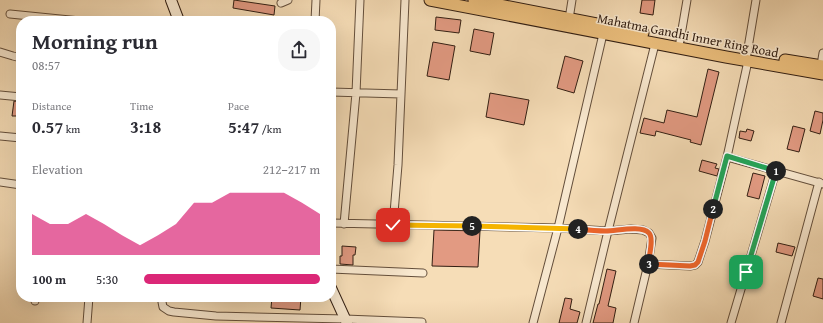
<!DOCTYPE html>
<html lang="en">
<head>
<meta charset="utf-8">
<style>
	body { margin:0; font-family:"Gentium Book Plus",serif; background:#f7f7f7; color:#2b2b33; height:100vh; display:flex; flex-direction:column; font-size:15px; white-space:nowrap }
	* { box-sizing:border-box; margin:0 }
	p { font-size:13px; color:#7c7c81 }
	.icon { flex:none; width:22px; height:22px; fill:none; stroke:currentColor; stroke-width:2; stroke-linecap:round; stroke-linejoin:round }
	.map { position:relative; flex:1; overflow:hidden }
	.drawer { position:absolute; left:16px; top:16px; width:320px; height:286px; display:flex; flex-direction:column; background:#fff; border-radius:16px; box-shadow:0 4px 16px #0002 }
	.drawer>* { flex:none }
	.pin { position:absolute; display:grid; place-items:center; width:34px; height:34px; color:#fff; margin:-17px; border-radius:8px; box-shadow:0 2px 6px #0006 }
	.km { position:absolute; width:20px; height:20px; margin:-10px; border-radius:50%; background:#222; color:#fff; font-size:11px; line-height:20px; text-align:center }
	.round { display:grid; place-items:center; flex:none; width:42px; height:42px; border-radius:16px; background:#f7f7f7 }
	.overview { display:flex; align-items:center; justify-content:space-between; height:68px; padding:0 16px }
	h1 { font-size:22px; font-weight:600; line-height:30px }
	.metrics { display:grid; grid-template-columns:repeat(3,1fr); gap:6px; height:68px; padding:4px 16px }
	.metrics div { display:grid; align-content:center }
	.metrics b { font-size:17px; font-weight:600 }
	.metrics small { font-size:11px; font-weight:400 }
	.metrics p { font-size:11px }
	.chart { height:112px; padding:8px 16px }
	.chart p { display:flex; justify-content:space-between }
	.chart svg { width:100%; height:72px; margin-top:4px; fill:#db2777; opacity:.7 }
	ul { padding:0 16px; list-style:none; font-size:13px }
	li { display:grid; grid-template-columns:64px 48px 1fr; align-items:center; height:30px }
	li i { height:10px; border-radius:5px; background:#db2777 }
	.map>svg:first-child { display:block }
	.building { fill:#e29a82; stroke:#321e12 }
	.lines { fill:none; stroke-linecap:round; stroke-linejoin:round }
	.street-casing { stroke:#634e3b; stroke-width:9 }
	.secondary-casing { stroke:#321e12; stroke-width:12 }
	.primary-casing { stroke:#321e12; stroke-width:13 }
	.street { stroke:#f9e9d0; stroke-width:7 }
	.secondary { stroke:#f9e9d0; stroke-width:10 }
	.primary { stroke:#ebbe7c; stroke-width:11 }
	.split-1-casing { stroke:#fff; stroke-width:8 }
	.split-2-casing { stroke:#fff; stroke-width:8 }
	.split-3-casing { stroke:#fff; stroke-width:8 }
	.split-4-casing { stroke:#fff; stroke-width:8 }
	.split-5-casing { stroke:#fff; stroke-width:8 }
	.split-6-casing { stroke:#fff; stroke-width:8 }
	.split-1 { stroke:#22a559; stroke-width:5 }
	.split-2 { stroke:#22a559; stroke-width:5 }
	.split-3 { stroke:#f0652b; stroke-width:5 }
	.split-4 { stroke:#f0652b; stroke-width:5 }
	.split-5 { stroke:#f5b400; stroke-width:5 }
	.split-6 { stroke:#f5b400; stroke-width:5 }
	.labels { text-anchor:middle; stroke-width:3; stroke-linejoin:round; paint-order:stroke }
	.street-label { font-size:13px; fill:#321e12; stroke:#f9e9d0 }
</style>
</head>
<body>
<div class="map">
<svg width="823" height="323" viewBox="0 0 823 323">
	<rect width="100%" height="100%" fill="#f6ddb7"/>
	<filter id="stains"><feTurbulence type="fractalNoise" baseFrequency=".005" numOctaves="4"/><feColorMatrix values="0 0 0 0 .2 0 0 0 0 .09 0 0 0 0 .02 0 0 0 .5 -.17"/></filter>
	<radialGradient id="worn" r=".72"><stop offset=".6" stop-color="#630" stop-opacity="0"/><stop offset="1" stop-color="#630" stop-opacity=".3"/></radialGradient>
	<path class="building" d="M234 0 275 6 274 15 233 8Z
		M642 0H655L653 15 640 13Z
		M436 17 461 20 459 33 435 30Z
		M474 29 494 33 490 55 470 51Z
		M433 42 455 46 449 80 427 76Z
		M565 56 583 61 574 93 557 88Z
		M708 69 719 72 701 145 690 142 691 140 656 131 655 136 640 133 644 118 664 123 667 110 697 117Z
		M490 93 529 100 524 125 486 117Z
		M14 101 21 102V116H12Z
		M815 111 823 113V120L820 134 810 131Z
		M793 126 805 129 799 152 787 149Z
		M747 129 754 131 751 141 739 138 740 131 746 132Z
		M702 160 717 164 715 168 719 169 717 176 699 171Z
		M753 173 765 176 759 199 747 196Z
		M434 230 480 231 478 267 432 266Z
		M778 243 795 247 792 256 776 252Z
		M342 246 356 247 355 255H353V265L340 264V256H342Z
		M607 269 616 271 608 306 616 308 613 323H593L598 304H599Z
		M818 278 823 279V299L813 296Z
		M272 297H301L300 310 271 308Z
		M565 298 572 299 570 309 580 312 577 323H559Z"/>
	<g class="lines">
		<defs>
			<path id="street" d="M281 3 288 0
				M10 14 80 21
				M569 19 572 0
				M315 21 316 0
				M680 41 687 0
				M0 52 13 56 21 58
				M747 54 756 0
				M748 61 727 157 823 184
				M821 65 823 53
				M331 92 401 94
				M0 95 21 97
				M0 136 21 138
				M0 182 21 185
				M331 223 558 228 608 231 655 44
				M344 224 356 93 360 0
				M393 225 398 165 405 0
				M648 264 690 266 695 265 698 262 705 241 727 157
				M331 269 423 273
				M162 297V302L163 307 169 311 174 312 216 316 345 319 422 322
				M35 301V297
				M87 323 89 297
				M533 323 558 228 603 34
				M586 323 608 231 631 229 643 230 649 233 652 238 648 264 634 323
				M731 323 776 171
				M781 323 819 182"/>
			<path id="secondary" d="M171 0 179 21
				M331 288 347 323"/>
			<path id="primary" d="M430 0 726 57 823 74
				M474 0 643 33
				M785 60 823 66"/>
		</defs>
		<use href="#street" class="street-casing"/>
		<use href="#secondary" class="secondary-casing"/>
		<use href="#primary" class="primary-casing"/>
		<use href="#street" class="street"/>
		<use href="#secondary" class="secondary"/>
		<use href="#primary" class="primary"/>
	</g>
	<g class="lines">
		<defs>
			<path id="split-1" d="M746 272 776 171"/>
			<path id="split-2" d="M713 209 727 156 776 171"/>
			<path id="split-3" d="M649 264 690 266 695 265 698 262 705 241 713 209"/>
			<path id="split-4" d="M578 229C587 230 596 231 606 231 617 231 641 225 649 233 654 238 649 257 648 264H649"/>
			<path id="split-5" d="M472 226 578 229"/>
			<path id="split-6" d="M393 225 472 226"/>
		</defs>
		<use href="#split-1" class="split-1-casing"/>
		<use href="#split-2" class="split-2-casing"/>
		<use href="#split-3" class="split-3-casing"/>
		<use href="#split-4" class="split-4-casing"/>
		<use href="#split-5" class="split-5-casing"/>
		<use href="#split-6" class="split-6-casing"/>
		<use href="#split-1" class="split-1"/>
		<use href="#split-2" class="split-2"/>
		<use href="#split-3" class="split-3"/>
		<use href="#split-4" class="split-4"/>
		<use href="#split-5" class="split-5"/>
		<use href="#split-6" class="split-6"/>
	</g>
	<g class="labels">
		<g class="street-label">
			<text transform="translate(688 35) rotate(11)" y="5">Mahatma Gandhi Inner Ring Road</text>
		</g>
	</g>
	<rect width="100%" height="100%" filter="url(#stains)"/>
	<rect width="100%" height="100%" fill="url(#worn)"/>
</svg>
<div class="pin" style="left:746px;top:272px;background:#1e9e55"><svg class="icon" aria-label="arrive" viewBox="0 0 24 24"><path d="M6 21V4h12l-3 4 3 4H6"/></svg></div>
<div class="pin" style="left:393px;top:225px;background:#d93025"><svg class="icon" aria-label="check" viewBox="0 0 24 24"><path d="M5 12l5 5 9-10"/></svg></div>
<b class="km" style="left:776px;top:171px">1</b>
<b class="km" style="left:713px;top:209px">2</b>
<b class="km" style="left:649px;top:264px">3</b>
<b class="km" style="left:578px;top:229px">4</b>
<b class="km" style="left:472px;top:226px">5</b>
<section class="drawer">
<div class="overview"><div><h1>Morning run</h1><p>08:57</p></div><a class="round"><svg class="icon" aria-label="share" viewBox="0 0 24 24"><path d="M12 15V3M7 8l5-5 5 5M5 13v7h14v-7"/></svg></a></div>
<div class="metrics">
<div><p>Distance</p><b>0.57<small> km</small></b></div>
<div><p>Time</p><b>3:18</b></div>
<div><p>Pace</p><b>5:47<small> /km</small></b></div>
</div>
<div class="chart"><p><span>Elevation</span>212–217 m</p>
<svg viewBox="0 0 160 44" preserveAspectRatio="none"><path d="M0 44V19L10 25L20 25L30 19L40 25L50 32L60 38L70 32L80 25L90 12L100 12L110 6L120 6L130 6L140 6L150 12L160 19V44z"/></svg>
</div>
<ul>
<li><b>100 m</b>5:30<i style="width:100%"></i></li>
</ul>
</section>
</div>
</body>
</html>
